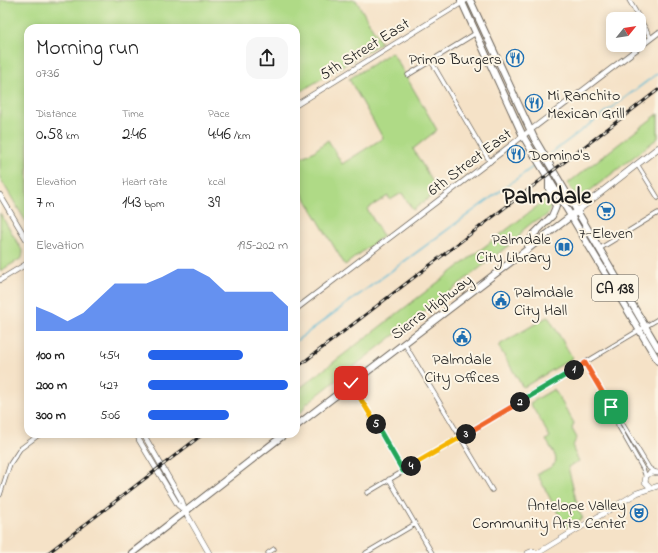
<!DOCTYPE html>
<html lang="en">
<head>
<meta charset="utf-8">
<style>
	body { margin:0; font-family:"Indie Flower",sans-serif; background:#f6f6f6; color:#222; height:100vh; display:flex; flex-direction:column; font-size:15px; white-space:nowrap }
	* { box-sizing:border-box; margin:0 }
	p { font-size:13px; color:#767676 }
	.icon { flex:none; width:22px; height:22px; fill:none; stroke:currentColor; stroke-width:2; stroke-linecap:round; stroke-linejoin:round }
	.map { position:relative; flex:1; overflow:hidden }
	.sheet { position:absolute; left:24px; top:24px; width:276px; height:414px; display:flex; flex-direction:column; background:#fff; border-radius:12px; box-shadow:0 2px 10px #0003 }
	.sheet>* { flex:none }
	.needle { width:26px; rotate:60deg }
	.fabs { position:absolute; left:606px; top:12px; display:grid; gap:8px }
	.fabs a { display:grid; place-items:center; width:40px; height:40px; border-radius:8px; background:#fff; box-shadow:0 2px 10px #0003; font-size:20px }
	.pin { position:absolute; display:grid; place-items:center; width:34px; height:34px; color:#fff; margin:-17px; border-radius:8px; box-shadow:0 2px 6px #0006 }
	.km { position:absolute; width:20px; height:20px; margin:-10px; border-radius:50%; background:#222; color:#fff; font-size:11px; line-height:20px; text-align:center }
	.round { display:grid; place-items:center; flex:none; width:42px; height:42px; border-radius:12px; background:#f6f6f6 }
	.overview { display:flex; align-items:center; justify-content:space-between; height:68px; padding:0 12px }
	h1 { font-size:22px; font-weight:600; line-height:30px }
	.metrics { display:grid; grid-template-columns:repeat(3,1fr); gap:6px; height:68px; padding:4px 12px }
	.metrics div { display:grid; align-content:center }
	.metrics b { font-size:17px; font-weight:600 }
	.metrics small { font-size:11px; font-weight:400 }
	.metrics p { font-size:11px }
	.chart { height:112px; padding:8px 12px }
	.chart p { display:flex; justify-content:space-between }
	.chart svg { width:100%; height:72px; margin-top:4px; fill:#2563eb; opacity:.7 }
	ul { padding:0 12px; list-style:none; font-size:13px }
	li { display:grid; grid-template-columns:64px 48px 1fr; align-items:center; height:30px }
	li i { height:10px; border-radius:5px; background:#2563eb }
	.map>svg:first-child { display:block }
	.green { fill:#afda86; stroke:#667b51 }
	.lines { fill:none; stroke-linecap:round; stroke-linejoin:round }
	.stream { stroke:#56b8d5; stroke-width:1.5 }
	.minor-casing { stroke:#686158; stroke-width:5 }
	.tertiary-casing { stroke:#686158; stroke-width:6 }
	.secondary-casing { stroke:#686158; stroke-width:6 }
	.primary-casing { stroke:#686158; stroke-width:7 }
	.trunk-casing { stroke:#686158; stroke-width:8 }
	.minor { stroke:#fff; stroke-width:3.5 }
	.tertiary { stroke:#fff; stroke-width:4.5 }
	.secondary { stroke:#fff; stroke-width:5 }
	.primary { stroke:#fff; stroke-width:5.5 }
	.trunk { stroke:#fff; stroke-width:6 }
	.rail-casing { stroke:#1c1c1c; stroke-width:3 }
	.rail { stroke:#fcf5e5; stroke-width:1.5; stroke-dasharray:4.5; stroke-linecap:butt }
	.split-1-casing { stroke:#fff; stroke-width:8 }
	.split-2-casing { stroke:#fff; stroke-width:8 }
	.split-3-casing { stroke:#fff; stroke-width:8 }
	.split-4-casing { stroke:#fff; stroke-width:8 }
	.split-5-casing { stroke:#fff; stroke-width:8 }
	.split-6-casing { stroke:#fff; stroke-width:8 }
	.split-1 { stroke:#f0652b; stroke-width:5 }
	.split-2 { stroke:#22a559; stroke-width:5 }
	.split-3 { stroke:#f0652b; stroke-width:5 }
	.split-4 { stroke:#f5b400; stroke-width:5 }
	.split-5 { stroke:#22a559; stroke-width:5 }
	.split-6 { stroke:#f5b400; stroke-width:5 }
	.labels { text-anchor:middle; stroke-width:4; stroke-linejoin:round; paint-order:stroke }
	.shield { fill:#fcf5e5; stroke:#5f5d58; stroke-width:1 }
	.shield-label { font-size:15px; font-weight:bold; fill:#1c1c1c }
	.street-label { font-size:16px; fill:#1c1c1c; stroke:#fcf5e5 }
	.poi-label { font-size:16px; fill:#1c1c1c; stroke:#fcf5e5; text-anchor:end }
	.town-label { font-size:24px; font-weight:bold; fill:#1c1c1c; stroke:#fcf5e5 }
</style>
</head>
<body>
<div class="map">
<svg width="658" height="553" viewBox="0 0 658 553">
	<rect width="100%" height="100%" fill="#fcf5e5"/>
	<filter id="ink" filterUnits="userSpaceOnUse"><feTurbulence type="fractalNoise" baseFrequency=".025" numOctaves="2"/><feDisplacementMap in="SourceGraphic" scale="8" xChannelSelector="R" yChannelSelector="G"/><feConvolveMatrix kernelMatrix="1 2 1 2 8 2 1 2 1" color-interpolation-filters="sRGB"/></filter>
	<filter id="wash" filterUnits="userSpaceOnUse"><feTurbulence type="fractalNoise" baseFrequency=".012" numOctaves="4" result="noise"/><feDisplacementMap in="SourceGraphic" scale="16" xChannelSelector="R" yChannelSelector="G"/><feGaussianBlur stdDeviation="0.9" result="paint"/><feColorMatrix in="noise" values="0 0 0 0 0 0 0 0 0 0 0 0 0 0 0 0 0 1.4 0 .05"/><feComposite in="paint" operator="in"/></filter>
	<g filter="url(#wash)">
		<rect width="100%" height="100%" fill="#f5e2c7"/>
		<path class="green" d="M0 0H356L381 43 296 94V28H28V225L0 178Z
			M392 52 437 130 413 149 438 191 413 210 402 193 390 200 388 196 367 209 383 236 345 265 296 183V160L313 152 328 140 342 164 383 138 349 79Z
			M658 114V138L578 200 577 199 568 183Z
			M548 198 551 204 549 213 543 218 533 222 523 230 518 238 306 404 301 413C293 409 296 398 296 391Z
			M0 213 23 252 22 258 0 271Z
			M547 317 549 318 572 357 571 359 524 387 522 386 499 347V345Z
			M554 389 574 423 572 429 577 438C570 448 574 451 579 461L568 467 579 512 583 518 566 528 537 474C562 463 559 461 546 440L550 437 530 403Z"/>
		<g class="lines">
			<path class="stream" d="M550 154 658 73
				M296 341 534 166"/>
		</g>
	</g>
	<g filter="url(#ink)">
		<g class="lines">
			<defs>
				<path id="minor" d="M629 0 651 38
					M431 61 490 162
					M408 75 476 33
					M637 164 658 198
					M599 249 658 213
					M404 343 492 490
					M585 363 618 421 622 423 649 468 655 472
					M351 383 403 471
					M618 421V425L643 469 646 477
					M389 479 432 553
					M367 493 658 319
					M0 495 10 464 20 449 40 434
					M268 553 274 549
					M366 553 415 524"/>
				<path id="tertiary" d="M296 105 466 0
					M0 195 28 242
					M0 280 28 263
					M296 309 658 33
					M138 434 139 440 178 505 185 511
					M142 434 145 437 182 501 185 511"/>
				<path id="secondary" d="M651 488 645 482 646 476 652 472 658 473
					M185 511 209 553
					M528 553 533 551 536 553
					M538 553 637 493 658 486"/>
				<path id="primary" d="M577 211 658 148"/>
				<path id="trunk" d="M461 0 523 136 658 361
					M470 0 534 138 658 348
					M528 247 533 235 552 216 555 209 556 206 549 189V181
					M296 426 575 213
					M132 553 285 434"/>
			</defs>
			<use href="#minor" class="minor-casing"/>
			<use href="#tertiary" class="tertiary-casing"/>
			<use href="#secondary" class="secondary-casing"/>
			<use href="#primary" class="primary-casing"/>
			<use href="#trunk" class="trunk-casing"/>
			<use href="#minor" class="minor"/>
			<use href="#tertiary" class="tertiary"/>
			<use href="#secondary" class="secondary"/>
			<use href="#primary" class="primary"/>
			<use href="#trunk" class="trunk"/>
			<defs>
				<path id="rail" d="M296 368 658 90
					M48 553 203 434"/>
			</defs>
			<use href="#rail" class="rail-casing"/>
			<use href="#rail" class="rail"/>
		</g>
	</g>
	<g class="lines" filter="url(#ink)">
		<defs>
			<path id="split-1" d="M574 370 585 363 611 407"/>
			<path id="split-2" d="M520 402 574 370"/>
			<path id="split-3" d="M466 434 520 402"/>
			<path id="split-4" d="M411 466 466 434"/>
			<path id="split-5" d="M376 424 403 471 411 466"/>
			<path id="split-6" d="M351 383 376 424"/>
		</defs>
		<use href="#split-1" class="split-1-casing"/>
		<use href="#split-2" class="split-2-casing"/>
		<use href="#split-3" class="split-3-casing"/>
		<use href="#split-4" class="split-4-casing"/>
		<use href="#split-5" class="split-5-casing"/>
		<use href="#split-6" class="split-6-casing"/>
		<use href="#split-1" class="split-1"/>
		<use href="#split-2" class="split-2"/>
		<use href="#split-3" class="split-3"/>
		<use href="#split-4" class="split-4"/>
		<use href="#split-5" class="split-5"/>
		<use href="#split-6" class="split-6"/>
	</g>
	<defs>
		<symbol id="restaurant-ring" viewBox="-11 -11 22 22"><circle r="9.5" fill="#fcf5e5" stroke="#1f6fb2" stroke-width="1.5"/><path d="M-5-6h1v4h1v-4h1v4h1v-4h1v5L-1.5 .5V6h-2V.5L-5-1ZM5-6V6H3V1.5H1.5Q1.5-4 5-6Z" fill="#1f6fb2"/></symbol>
		<symbol id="supermarket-ring" viewBox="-11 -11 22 22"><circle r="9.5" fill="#fcf5e5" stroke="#1f6fb2" stroke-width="1.5"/><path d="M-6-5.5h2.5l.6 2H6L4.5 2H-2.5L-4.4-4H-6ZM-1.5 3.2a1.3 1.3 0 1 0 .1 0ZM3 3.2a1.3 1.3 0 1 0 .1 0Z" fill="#1f6fb2"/></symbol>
		<symbol id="library-ring" viewBox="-11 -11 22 22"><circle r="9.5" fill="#fcf5e5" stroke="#1f6fb2" stroke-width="1.5"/><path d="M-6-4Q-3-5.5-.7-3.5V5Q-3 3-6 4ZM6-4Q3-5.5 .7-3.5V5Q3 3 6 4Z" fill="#1f6fb2"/></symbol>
		<symbol id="civic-ring" viewBox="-11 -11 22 22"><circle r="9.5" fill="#fcf5e5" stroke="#1f6fb2" stroke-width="1.5"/><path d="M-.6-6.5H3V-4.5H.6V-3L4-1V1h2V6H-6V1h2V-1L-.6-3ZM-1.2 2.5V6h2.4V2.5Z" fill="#1f6fb2"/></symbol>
		<symbol id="theatre-ring" viewBox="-11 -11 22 22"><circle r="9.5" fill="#fcf5e5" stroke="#1f6fb2" stroke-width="1.5"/><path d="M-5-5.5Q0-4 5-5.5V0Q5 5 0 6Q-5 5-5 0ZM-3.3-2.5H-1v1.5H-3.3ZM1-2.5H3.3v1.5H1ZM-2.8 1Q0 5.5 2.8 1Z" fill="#1f6fb2"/></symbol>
	</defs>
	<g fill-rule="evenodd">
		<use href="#restaurant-ring" x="505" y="48" width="20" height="20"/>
		<use href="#restaurant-ring" x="524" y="93" width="20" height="20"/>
		<use href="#restaurant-ring" x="506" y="144" width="20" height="20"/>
		<use href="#supermarket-ring" x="596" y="201" width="20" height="20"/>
		<use href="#library-ring" x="554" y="237" width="20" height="20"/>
		<use href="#civic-ring" x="491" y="290" width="20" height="20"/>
		<use href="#civic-ring" x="452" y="327" width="20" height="20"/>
		<use href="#theatre-ring" x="629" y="503" width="20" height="20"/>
	</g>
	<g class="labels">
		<rect class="shield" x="592" y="275" width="46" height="26" rx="3"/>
		<g class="shield-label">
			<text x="615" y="293">CA 138</text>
		</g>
		<g class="street-label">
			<text transform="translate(364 48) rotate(-32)" y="6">5th Street East</text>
			<text transform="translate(469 161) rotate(-37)" y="6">6th Street East</text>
			<text transform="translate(431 306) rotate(-37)" y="6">Sierra Highway</text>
		</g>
		<g class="poi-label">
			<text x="502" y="64">Primo Burgers</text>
			<text x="547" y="100" text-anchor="start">Mi Ranchito<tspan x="547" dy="18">Mexican Grill</tspan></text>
			<text x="529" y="160" text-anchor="start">Domino's</text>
			<text x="606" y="238" text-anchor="middle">7-Eleven</text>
			<text x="551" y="244">Palmdale<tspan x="551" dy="18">City Library</tspan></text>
			<text x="514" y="297" text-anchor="start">Palmdale<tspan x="514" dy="18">City Hall</tspan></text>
			<text x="462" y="364" text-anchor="middle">Palmdale<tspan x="462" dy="18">City Offices</tspan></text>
			<text x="626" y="510">Antelope Valley<tspan x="626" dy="18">Community Arts Center</tspan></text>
		</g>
		<g class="town-label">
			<text x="547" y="203">Palmdale</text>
		</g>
	</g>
</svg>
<div class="fabs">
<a><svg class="needle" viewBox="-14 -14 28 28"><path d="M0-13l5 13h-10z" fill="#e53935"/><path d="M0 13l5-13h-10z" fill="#767676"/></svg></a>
</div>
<div class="pin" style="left:611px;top:407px;background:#1e9e55"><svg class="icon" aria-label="arrive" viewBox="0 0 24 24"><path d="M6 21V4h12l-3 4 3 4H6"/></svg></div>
<div class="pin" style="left:351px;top:383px;background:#d93025"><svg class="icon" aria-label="check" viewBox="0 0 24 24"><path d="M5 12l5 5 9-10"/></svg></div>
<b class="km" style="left:574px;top:370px">1</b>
<b class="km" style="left:520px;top:402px">2</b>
<b class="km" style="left:466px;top:434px">3</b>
<b class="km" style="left:411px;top:466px">4</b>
<b class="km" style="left:376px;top:424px">5</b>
<section class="sheet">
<div class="overview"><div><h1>Morning run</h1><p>07:36</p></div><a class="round"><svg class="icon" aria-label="share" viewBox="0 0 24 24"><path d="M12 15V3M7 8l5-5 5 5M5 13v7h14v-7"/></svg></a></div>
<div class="metrics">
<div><p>Distance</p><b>0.58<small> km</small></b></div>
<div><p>Time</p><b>2:46</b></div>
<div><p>Pace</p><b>4:46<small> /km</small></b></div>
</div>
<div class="metrics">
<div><p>Elevation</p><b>7<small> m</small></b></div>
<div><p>Heart rate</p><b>143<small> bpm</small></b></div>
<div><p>kcal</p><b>39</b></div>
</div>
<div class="chart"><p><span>Elevation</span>195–202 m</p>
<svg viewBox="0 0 160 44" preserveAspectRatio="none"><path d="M0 44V29L10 33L20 38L30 33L40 24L50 15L60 15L70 15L80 11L90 6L100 6L110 11L120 20L130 20L140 20L150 20L160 29V44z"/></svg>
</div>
<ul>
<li><b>100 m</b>4:54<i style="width:68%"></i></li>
<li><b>200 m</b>4:27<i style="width:100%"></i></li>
<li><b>300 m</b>5:06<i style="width:58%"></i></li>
</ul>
</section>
</div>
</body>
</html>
